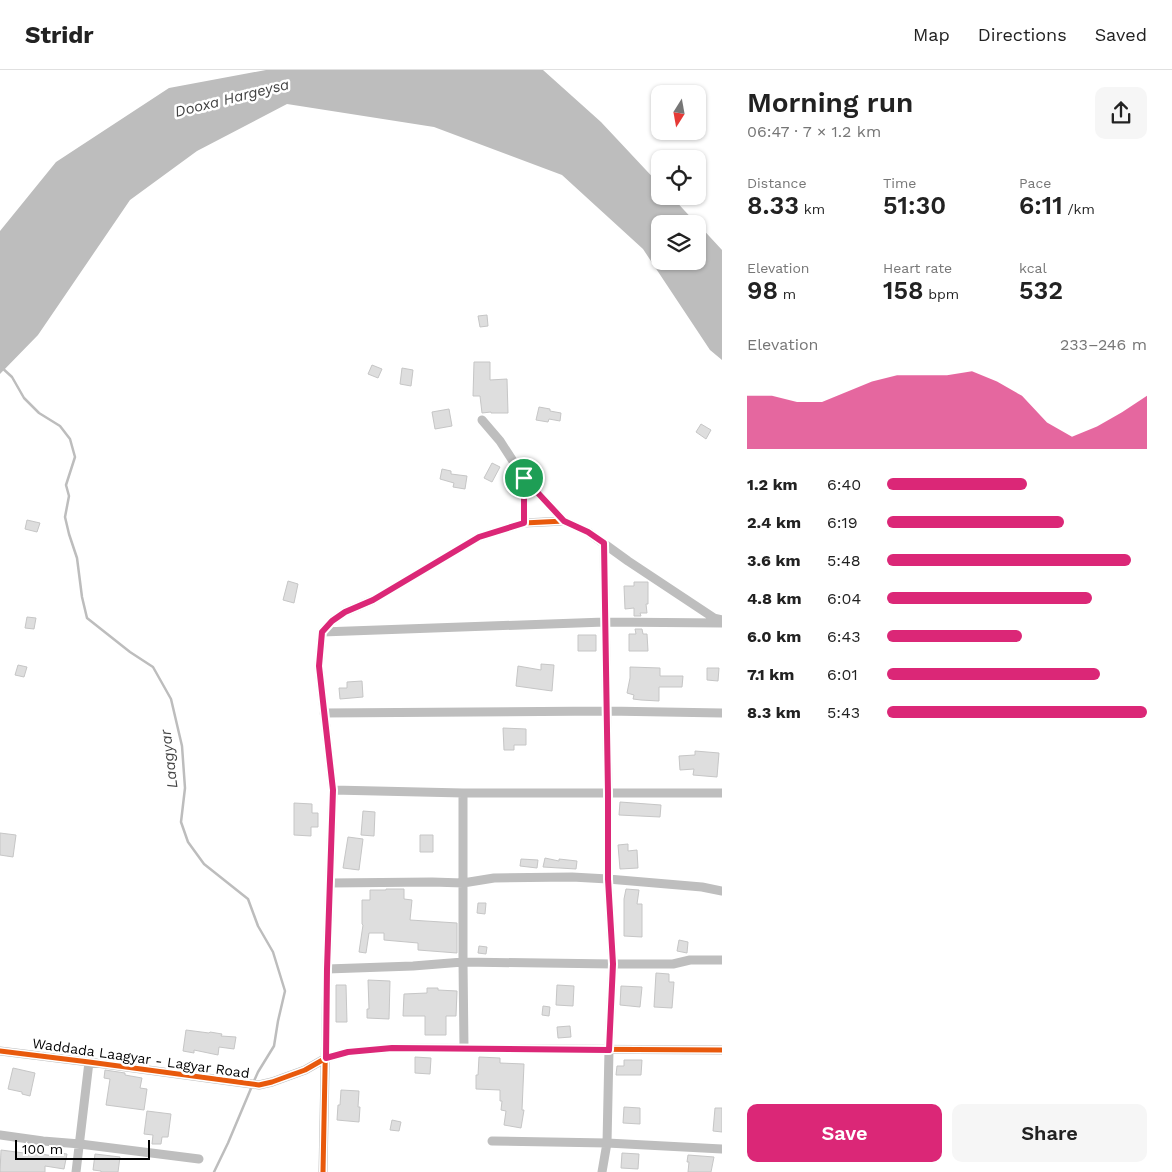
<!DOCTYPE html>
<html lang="en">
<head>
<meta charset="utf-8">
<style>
	body { margin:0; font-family:"Work Sans",sans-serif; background:#f6f6f6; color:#222; height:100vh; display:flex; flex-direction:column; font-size:19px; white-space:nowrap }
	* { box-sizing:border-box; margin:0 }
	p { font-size:16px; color:#767676 }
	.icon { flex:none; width:28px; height:28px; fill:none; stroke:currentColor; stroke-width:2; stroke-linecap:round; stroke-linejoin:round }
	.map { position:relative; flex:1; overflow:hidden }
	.drawer { display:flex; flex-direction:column; background:#fff; width:450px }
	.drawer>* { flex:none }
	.needle { width:32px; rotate:191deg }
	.tools { position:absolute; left:651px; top:15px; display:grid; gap:10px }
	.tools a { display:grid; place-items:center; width:55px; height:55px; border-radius:10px; background:#fff; box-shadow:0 1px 4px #0004; font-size:25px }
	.scale { position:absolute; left:15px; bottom:12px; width:135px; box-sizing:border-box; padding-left:5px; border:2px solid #000; border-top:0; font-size:14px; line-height:18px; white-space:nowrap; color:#000; -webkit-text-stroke:4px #fff; paint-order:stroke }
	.pin { position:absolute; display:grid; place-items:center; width:42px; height:42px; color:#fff; margin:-21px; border:2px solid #fff; border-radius:50%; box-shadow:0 1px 5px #0007 }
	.round { display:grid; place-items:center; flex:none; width:52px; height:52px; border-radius:10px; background:#f6f6f6 }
	.headline { display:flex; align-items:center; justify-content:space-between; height:85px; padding:0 25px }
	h1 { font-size:28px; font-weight:600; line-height:38px }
	.stats { display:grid; grid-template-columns:repeat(3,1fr); gap:8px; height:85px; padding:5px 25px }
	.stats div { display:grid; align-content:center }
	.stats b { font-size:25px; font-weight:600 }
	.stats small { font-size:14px; font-weight:400 }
	.stats p { font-size:14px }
	.chart { height:140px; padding:10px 25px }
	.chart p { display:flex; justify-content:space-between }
	.chart svg { width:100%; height:90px; margin-top:5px; fill:#db2777; opacity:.7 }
	.action { display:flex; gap:10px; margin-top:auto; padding:10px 25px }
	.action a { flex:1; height:58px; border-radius:10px; background:#db2777; color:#fff; font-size:20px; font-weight:600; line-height:58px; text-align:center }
	.action a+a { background:#f6f6f6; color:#222 }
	ul { padding:0 25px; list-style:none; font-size:16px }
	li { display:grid; grid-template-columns:80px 60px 1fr; align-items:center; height:38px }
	li i { height:12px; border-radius:6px; background:#db2777 }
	header { display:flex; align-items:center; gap:30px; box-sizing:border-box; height:70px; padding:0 25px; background:#fff; border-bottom:1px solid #e0e0e0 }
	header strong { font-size:24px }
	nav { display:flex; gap:28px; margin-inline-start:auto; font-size:18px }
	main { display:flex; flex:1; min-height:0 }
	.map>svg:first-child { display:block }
	.water { fill:#bdbdbd }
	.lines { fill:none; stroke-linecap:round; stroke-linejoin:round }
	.stream { stroke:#bdbdbd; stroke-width:2.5 }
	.building { fill:#dedede; stroke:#c6c6c6 }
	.street { stroke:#bebebe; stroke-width:9 }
	.cycleway-casing { stroke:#fff; stroke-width:8 }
	.cycleway { stroke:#e8590c; stroke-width:5 }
	.route-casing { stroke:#fff; stroke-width:10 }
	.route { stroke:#db2777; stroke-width:6 }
	.labels { text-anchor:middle; stroke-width:5; stroke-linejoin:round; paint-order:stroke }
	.street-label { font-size:14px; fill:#000; stroke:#fff }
	.water-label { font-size:15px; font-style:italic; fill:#424242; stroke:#fff }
</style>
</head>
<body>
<header>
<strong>Stridr</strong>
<nav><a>Map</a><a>Directions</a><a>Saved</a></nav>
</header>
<main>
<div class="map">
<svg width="722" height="1102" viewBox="0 0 722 1102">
	<rect width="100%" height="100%" fill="#fff"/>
	<path class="water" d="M266 0H543L601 52 660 115V126H671L697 154H660V191H698V154L722 180V290L710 280 643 179 562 105 434 57 287 34 197 81 130 130 38 265 0 304V161L56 92 169 18Z"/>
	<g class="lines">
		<path class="stream" d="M0 296 12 307 24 328 39 343 60 356 70 369 75 387 66 415 69 426 65 447 69 464 77 488 82 527 87 548 130 582 153 597 171 629 182 676 185 718 181 752 188 772 204 794 248 829 258 856 273 882 285 921 278 951 274 976 258 1002 254 1011
			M214 1102 228 1073 252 1016"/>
	</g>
	<path class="building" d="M487 245 488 256 480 257 478 246Z
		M474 292H490V310L507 309 508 343H491V342L482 343 480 326H473Z
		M372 295 382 299 378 308 368 304Z
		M402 298 413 300 411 316 400 314Z
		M539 337 550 339V341L561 343 560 351 549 349 548 352 536 350Z
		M449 339 452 356 435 359 432 342Z
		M701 354 711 360 706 369 696 362Z
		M492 393 500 397 492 412 484 408Z
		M442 399 451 401V404L467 406 465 419 453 417 454 413 440 409Z
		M27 450 40 453 37 462 25 459Z
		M288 511 298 514 294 533 283 530Z
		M634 512H648V534H646L647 543H640L641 546H634V538L625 539 624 516H634Z
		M27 547 36 548 34 559 25 558Z
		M635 559H642L643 564H647L648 581H629V564H636Z
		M578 565H596V581H578Z
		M541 594 554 595 552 621 516 616 518 596 541 600Z
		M18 595 27 597 24 607 15 605Z
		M630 597 660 598V606H683L682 617H659V631L641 630 633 629 634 625 627 623 630 608Z
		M707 598H719L718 611 707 610Z
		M362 611 363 627 340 629 339 618H347V612Z
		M503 658 526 659V675H514V680H504Z
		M695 681 719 683 717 707 693 705 694 699 680 700 679 686 695 685Z
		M620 732 661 735 660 747 619 745Z
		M294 733 312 734V743H318V757H311V766L294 765Z
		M363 741 375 742 374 766 361 765Z
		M0 763 16 765 13 787 0 785Z
		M420 765H433V782H420Z
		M348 767 363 769 359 800 343 798Z
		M628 774V781L637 780 638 798 620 799 618 775Z
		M545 788 559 791V789L577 791 576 799 543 797Z
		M521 789 538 790 537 798 520 796Z
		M386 819H404V829L412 830 410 850 457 853V883L418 880V873L384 870V863H369L366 883 359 882 363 855 362 854V830H370V820H386Z
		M626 819 639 820 637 834H642V867L624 866V829Z
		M478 833H486L485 844 477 843Z
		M679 870 688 872 687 883 677 881Z
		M479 876 487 877 486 884 478 883Z
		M656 903 669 904V912H674L672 938 654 937Z
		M368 910 390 911 389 949 367 948V939H369Z
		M336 915H346L347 952H336Z
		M557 915 574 916 573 936 556 935Z
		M621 916 642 917 640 937 620 935Z
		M427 918H438V920L457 921 456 946H446V965H425V946H403L404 924 427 923Z
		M543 936 550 937 549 946 542 945Z
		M570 956 571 967 558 968 557 957Z
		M186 960 209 963 210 962 222 964 221 966 236 967 234 979 219 977 218 985 194 980V983L183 981Z
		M415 987 431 988 430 1004 415 1003Z
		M479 987 500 988V993L524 994 522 1040H524L521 1058 504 1055 506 1041 501 1040 502 1031H500V1020L476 1019V1005H478Z
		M624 990H642L641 1005H616L617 996H624Z
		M13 998 35 1003 30 1026 22 1024V1022L8 1019Z
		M105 1000 125 1003V1005L142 1008 140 1018 147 1019 144 1040 106 1035 110 1009 104 1008Z
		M341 1020 359 1021 358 1037H360L359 1052 337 1050 338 1035H340Z
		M624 1037 640 1038V1054L623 1053Z
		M715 1038H722V1062L713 1061Z
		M147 1041 171 1044 168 1067H162L161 1074H152L153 1065 144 1064Z
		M392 1050 401 1052 399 1061 390 1060Z
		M1 1080 24 1083V1081L53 1086V1082L67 1084 64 1099 45 1096V1102H0Z
		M622 1083 639 1084 638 1099 621 1098Z
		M95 1084 120 1087 118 1102H101V1101L93 1100Z
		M688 1085 714 1087 711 1102H688L689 1092H687Z"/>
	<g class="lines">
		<path class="street" d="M482 350 500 371 524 408 564 451 588 462 628 491 714 548 722 550
			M524 408V453
			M322 562 605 552 722 553
			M324 643 607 641 722 643
			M333 720 463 723H722
			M463 723V892L464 978
			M330 813 432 812 463 813 494 808 572 807 608 809 702 817 722 821
			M327 899 413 896 463 892 613 894H673L690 890H722
			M0 981 89 992 259 1015 272 1012 305 1000 326 988 348 982 392 978 722 980
			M0 1065 43 1071 80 1074 199 1089
			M492 1071 607 1073 722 1079
			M76 1102 89 992
			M323 1102 327 899 333 720 319 596 322 562 332 551 345 542 373 530 479 467 524 453 564 451
			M602 1102 607 1073 609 980 613 894 608 809V723L604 473"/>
		<defs>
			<path id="cycleway" d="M0 981 89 992 259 1015 272 1012 305 1000 326 988 348 982 392 978 722 980
				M323 1102 327 899 333 720 319 596 322 562 332 551 345 542 373 530 479 467 524 453 564 451"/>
		</defs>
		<use href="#cycleway" class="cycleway-casing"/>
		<use href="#cycleway" class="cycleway"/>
	</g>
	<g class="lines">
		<defs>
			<path id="route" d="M524 408 564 451 588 462 604 473 608 723V809L613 894 609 980 392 978 348 982 326 988 327 899 333 720 319 596 322 562 332 551 345 542 373 530 479 467 524 453Z"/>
		</defs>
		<use href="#route" class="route-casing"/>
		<use href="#route" class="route"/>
	</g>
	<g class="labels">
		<g class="street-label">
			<text transform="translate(141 988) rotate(8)" y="5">Waddada Laagyar - Lagyar Road</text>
		</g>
		<g class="water-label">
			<text transform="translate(232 28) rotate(-14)" y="5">Dooxa Hargeysa</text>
			<text transform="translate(169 689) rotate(-97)" y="5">Laagyar</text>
		</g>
	</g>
</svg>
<div class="tools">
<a><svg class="needle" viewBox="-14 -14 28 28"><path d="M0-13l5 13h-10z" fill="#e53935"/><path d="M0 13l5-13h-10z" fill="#767676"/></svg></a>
<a><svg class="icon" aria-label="locate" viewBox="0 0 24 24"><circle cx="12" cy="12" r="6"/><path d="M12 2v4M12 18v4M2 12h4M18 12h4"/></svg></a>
<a><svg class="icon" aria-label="layers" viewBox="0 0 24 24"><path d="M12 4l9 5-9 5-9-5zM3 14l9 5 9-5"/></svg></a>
</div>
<div class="scale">100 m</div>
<div class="pin" style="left:524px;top:408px;background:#1e9e55"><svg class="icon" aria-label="arrive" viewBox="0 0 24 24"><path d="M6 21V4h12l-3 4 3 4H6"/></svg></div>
</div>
<section class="drawer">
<div class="headline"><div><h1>Morning run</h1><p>06:47 · 7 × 1.2 km</p></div><a class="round"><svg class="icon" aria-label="share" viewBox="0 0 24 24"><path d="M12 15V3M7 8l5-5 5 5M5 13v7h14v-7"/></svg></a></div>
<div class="stats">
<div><p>Distance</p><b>8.33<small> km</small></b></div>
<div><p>Time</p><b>51:30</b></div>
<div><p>Pace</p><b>6:11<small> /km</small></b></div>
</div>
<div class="stats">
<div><p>Elevation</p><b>98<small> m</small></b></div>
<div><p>Heart rate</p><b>158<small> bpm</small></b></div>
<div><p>kcal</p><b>532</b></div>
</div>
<div class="chart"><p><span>Elevation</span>233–246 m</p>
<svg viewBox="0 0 160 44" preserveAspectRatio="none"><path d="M0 44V18L10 18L20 21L30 21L40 16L50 11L60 8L70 8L80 8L90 6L100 11L110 18L120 31L130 38L140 33L150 26L160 18V44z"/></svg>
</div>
<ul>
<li><b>1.2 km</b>6:40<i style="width:54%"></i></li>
<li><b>2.4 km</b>6:19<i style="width:68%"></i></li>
<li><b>3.6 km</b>5:48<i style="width:94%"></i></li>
<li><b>4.8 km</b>6:04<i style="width:79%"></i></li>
<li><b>6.0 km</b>6:43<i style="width:52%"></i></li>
<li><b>7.1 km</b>6:01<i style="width:82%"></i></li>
<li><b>8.3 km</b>5:43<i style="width:100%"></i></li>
</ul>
<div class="action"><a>Save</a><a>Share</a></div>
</section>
</main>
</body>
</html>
